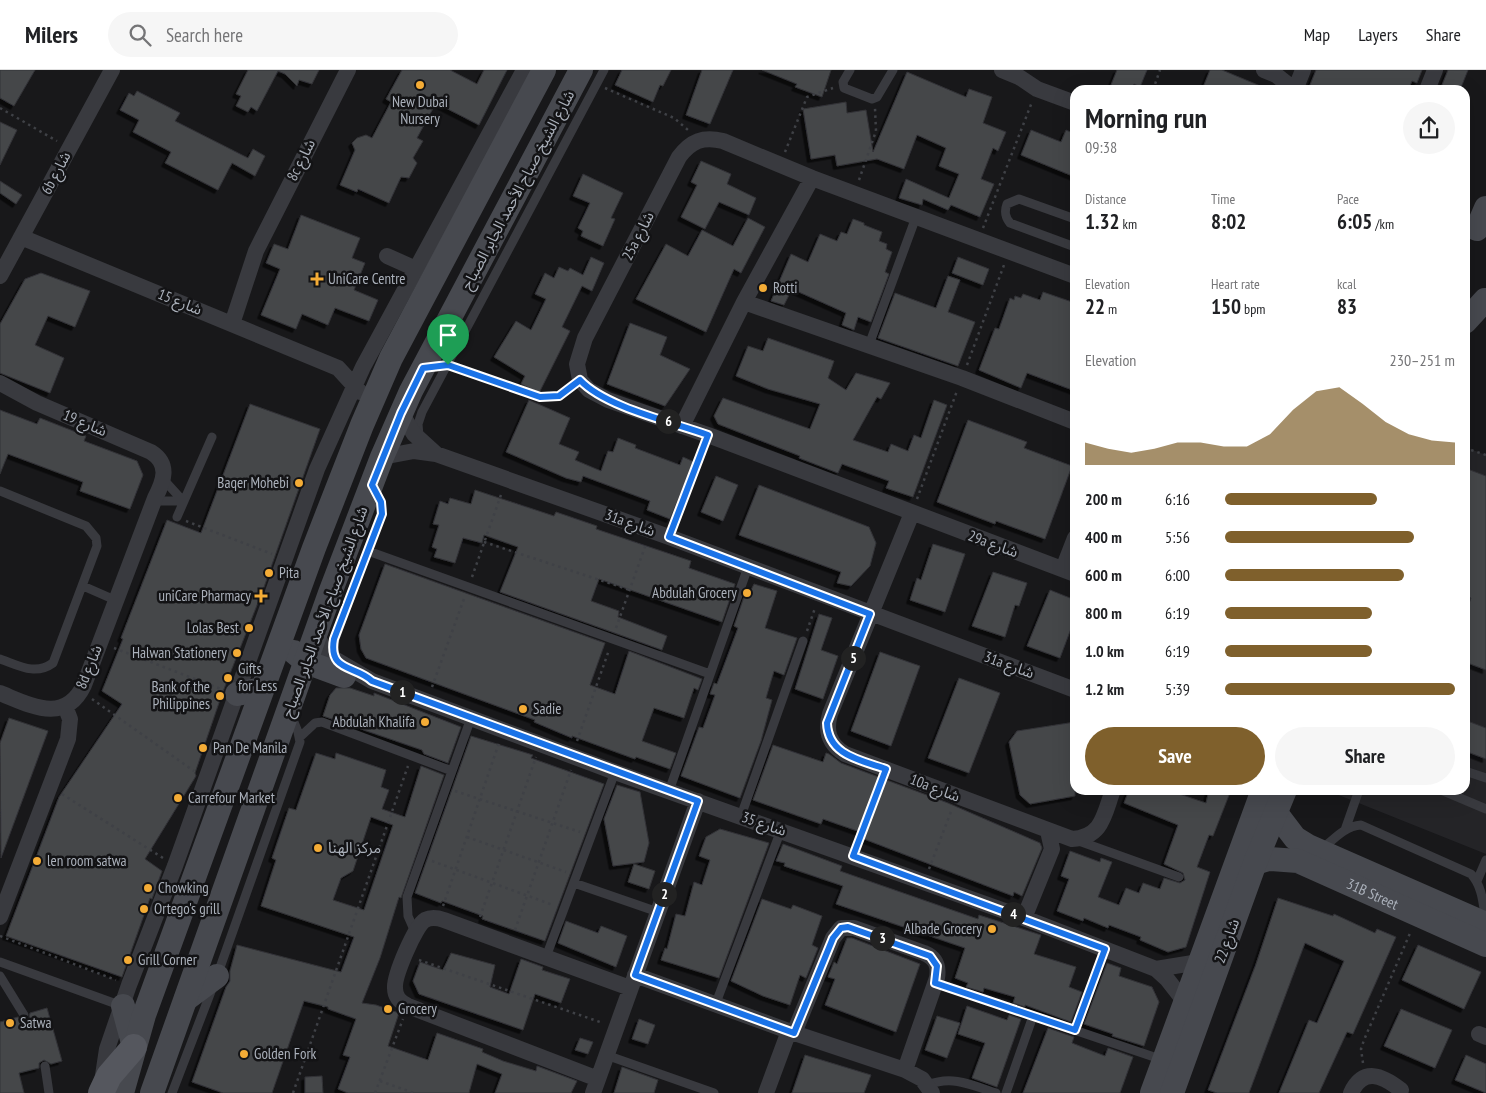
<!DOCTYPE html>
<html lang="en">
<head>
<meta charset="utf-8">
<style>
	body { margin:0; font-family:"PT Sans Narrow","Noto Sans Arabic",sans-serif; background:#f6f6f6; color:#202124; height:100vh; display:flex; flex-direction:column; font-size:19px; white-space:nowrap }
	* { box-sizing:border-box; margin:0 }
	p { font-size:16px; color:#757577 }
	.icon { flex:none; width:28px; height:28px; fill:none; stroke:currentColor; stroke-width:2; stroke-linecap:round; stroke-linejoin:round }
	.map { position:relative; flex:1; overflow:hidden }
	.drawer { position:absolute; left:1070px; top:15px; width:400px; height:710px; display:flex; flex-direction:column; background:#fff; border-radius:15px; box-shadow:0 5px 20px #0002 }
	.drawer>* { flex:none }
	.pin { position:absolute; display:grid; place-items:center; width:42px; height:42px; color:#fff; margin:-51px -21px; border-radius:50% 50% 50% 0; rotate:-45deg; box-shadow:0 0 5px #0007 }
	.pin .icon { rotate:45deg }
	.km { position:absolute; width:25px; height:25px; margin:-12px; border-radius:50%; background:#222; color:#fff; font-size:14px; line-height:25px; text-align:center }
	.round { display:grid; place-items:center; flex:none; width:52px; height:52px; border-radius:26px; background:#f6f6f6 }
	.summary { display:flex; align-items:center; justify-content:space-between; height:85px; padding:0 15px }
	h1 { font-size:28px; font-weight:700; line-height:38px }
	.figures { display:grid; grid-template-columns:repeat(3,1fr); gap:8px; height:85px; padding:5px 15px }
	.figures div { display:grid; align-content:center }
	.figures b { font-size:21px; font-weight:700 }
	.figures small { font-size:14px; font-weight:400 }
	.figures p { font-size:14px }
	.chart { height:140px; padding:10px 15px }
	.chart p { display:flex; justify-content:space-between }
	.chart svg { width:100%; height:90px; margin-top:5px; fill:#7f602c; opacity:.7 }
	.button { display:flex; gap:10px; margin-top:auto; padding:10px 15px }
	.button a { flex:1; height:58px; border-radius:30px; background:#7f602c; color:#fff; font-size:20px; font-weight:700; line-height:58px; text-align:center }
	.button a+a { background:#f6f6f6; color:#202124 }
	ul { padding:0 15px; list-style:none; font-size:16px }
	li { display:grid; grid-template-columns:80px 60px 1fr; align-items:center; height:38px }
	li i { height:12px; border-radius:6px; background:#7f602c }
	header { display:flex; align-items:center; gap:30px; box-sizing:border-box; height:70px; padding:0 25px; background:#fff; border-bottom:1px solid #e0e0e0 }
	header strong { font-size:24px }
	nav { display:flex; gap:28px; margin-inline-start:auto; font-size:18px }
	.search { width:350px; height:45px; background:#f6f6f6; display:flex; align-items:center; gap:12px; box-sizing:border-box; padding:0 18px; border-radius:28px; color:#757577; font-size:19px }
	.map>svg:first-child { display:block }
	.built { fill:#242427 }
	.building { fill:#44464a; stroke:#323236; fill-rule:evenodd; filter:url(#shadow) }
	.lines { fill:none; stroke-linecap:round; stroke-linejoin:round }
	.path { stroke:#3f4146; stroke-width:2.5; stroke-dasharray:2.5 4; stroke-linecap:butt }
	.lane { stroke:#393a3f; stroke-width:9 }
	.street { stroke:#393a3f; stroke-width:16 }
	.secondary { stroke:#47494f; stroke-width:24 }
	.primary { stroke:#55575e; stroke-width:26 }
	.route-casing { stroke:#fff; stroke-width:10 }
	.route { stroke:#1a73e8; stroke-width:6 }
	.poi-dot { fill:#f4ac36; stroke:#131315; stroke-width:2 }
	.labels { text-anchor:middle; stroke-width:5; stroke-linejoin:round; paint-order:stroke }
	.poi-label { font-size:15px; fill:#aab0ba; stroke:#131315; text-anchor:start }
	.street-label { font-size:15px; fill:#aab0ba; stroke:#131315 }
</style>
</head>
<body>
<header>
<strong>Milers</strong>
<div class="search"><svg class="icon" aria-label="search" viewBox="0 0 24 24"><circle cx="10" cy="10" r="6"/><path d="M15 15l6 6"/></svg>Search here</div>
<nav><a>Map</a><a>Layers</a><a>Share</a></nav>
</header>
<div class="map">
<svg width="1486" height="1023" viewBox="0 0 1486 1023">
	<defs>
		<filter id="shadow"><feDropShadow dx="-3.5" dy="3.5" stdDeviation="0" flood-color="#0009"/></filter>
	</defs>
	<rect width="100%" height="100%" fill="#18181a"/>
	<path class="built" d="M1465 377 1486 385V784L1326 720H1465Z"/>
	<path class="building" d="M0 0H35L14 36 0 28Z
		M248 0H319L312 14 299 10 297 16 285 4 278 1 257 41 251 37 248 42 236 36 241 26 236 24Z
		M402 0H450L477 14 484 0H507L479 55 436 33 417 68 423 71 413 88 417 93 409 108 401 107 389 133 358 119 357 122 340 115 355 80 352 73 357 68 366 65 372 68 391 32 386 29Z
		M622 0H671L663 16 660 15 653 32 615 15Z
		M702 0H733L710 54 686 45Z
		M762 0H831L822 27 795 17 797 14Z
		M1117 0H1147L1140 17 1134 14 1131 20H1109Z
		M1210 0H1222L1270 20H1202Z
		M1316 0H1422L1417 13 1412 11 1408 20H1308Z
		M1448 0H1468L1460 20H1440Z
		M907 2 966 27 969 19 992 27 983 53 1006 62 998 81 993 78 981 109 994 114 980 147 951 135 948 140 923 129 922 135 899 128 906 109 949 128 959 104 939 96 946 78 917 65 904 99 877 89 837 96 835 85 811 89 803 39 846 32 847 43 866 40 873 82Z
		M137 21 180 43 175 51 248 88 253 79 265 86 255 106 232 93 218 120 165 93 171 82 133 62 139 50 120 40 129 23 134 26Z
		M0 52 17 60 0 95Z
		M1031 60 1061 72 1066 60 1075 64V107L1021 85Z
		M701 91 731 104 727 114 756 128 749 145 719 132 705 159 681 147 697 115 691 112Z
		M583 104 623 123 611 148 615 149 603 176 581 166 583 161 578 158 590 133 573 126Z
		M0 111 22 125 16 134 0 123Z
		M301 145 360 168 352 188 365 193 354 220 378 230 369 251 335 238 328 255 302 244 296 259 261 245 280 199 266 193 274 174 288 179Z
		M748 148 765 157 741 203 734 199 706 262 636 229 666 174 688 186 702 160 733 176Z
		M853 149 864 153V155L882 162 879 171 887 174 886 179 892 182 885 202 889 204 871 252 858 247 854 260 842 255 846 243 792 219 784 235 771 231 791 184 808 192 820 164 837 171 841 162 847 164Z
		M591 187 604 193 592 221 582 216 562 257 570 261 539 323 521 314 525 306 494 287 516 251 531 260 546 229 535 224 545 203 554 208 559 197 568 201 570 198 583 205Z
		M958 187 989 199 983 215 952 203Z
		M41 203 90 221 75 257 48 246 35 275 64 288 50 323 0 303V254L25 209Z
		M948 206 960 210 948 242 975 252 958 296 878 268 895 223 936 238Z
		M1043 222 1075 233V321L1027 303 1021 318 979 300 995 258 999 259 1010 228 1014 230 1015 226 1021 228 1023 224 1040 230Z
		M630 253 667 267 660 285 690 299 665 336 607 314Z
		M768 268 834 291 828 308 846 320 856 303 890 313 881 329 877 327 853 370 888 382 891 374 908 381 914 365 921 368 934 330 947 335 913 427 886 418 889 411 842 394 838 403 799 388 800 386 718 354 714 346 723 328 810 359 820 334 768 319 736 306 748 276 763 281Z
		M529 330 570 348 559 374 579 382 575 390 601 401 608 381 613 382 618 368 636 375 635 378 680 395 683 387 694 392 670 449 647 440 650 431 583 406 581 412 566 408 506 382Z
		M250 334 320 359 263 520 222 624 195 703 196 706 145 789 162 801 152 829 150 828 122 907 6 866 59 727 122 634 102 621 123 569 121 568 167 450 201 463Z
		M0 340 37 354 40 348 86 366 84 371 137 391 143 405 130 439 80 421 83 412 8 384 0 404Z
		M968 350 1027 372 1024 378 1072 396 1045 469 996 451 995 454 937 432Z
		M1465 398 1486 406V600L1465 592V545L1471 528 1465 526Z
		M716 406 738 415 723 451 701 442Z
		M759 415 869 457 876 473 870 496 851 516 837 513 841 502 739 465Z
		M475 420 554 446 556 442 597 456 596 459 691 491 689 498 735 514 722 552 599 509 591 531 619 541 618 547 667 566 662 580 500 522 518 477 484 465 482 473 463 468 455 493 434 487 437 479 432 477 439 455 433 454 440 431 448 434 450 428 471 434Z
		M933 474 965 484 945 542 910 530 917 508 921 510Z
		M385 494 605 573 590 615 615 624 629 581 702 609 698 620 694 618 684 648 654 638 642 671 676 683 670 699 636 687 635 689 572 666V668L534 652 535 650 366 588 361 579 359 565Z
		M993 502 1027 513 1019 536 1015 535 1005 567 972 556Z
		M754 514 777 521 765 558 797 568 784 605 774 601 766 628 772 630 761 671 740 728 681 706 699 657 703 658 715 625 710 624 714 613 717 614 738 558 734 556 747 518 751 520Z
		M1050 520 1075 530V548L1060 588 1027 576Z
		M819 544 832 548 821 580 838 586 823 629 795 619Z
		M880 582 920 596 891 676 851 661Z
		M959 608 1000 623 969 703 928 688Z
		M336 618H350L374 626V623L461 657 448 693 424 684 422 680 323 646 330 625Z
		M9 648 48 661 1 788 0 673Z
		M1465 650 1486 658V689L1465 681Z
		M1075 652V726L1030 734 1020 725 1009 672 1017 661Z
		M471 666 533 685 531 688 604 714 545 871 482 849 483 846 442 831 441 833 415 823Z
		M773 675 823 692 826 683 829 684 841 693 948 733 1040 773 1042 778 1022 826 1014 822 1013 826 864 769 866 764 823 749 821 754 753 730Z
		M316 683 335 689 336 683 386 700 381 717 389 720 382 739 405 747 421 696 444 705 401 828 399 827 380 888 362 933 376 935 399 943 388 976 428 990 437 963 483 979 482 982 503 991 536 1001 537 996 577 1011 571 1023H495L502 1004 477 994 469 1023H348L338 1019 350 987 343 985 356 949 328 939V937L304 931 272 1023H223L192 1012 226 917 230 911V901L237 875 341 902 354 867 261 836 276 790 272 788 289 738 296 740ZM371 747 393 755 364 840 333 830 341 808 353 801Z
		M617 715 640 722 649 773 644 792 613 796 604 749Z
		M1129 720H1168L1206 733 1209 720H1231L1213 766 1209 765 1197 797 1210 802 1186 877 1168 882 1140 870 1141 867 1109 855 1108 858 1084 848 1083 851 1057 841 1069 809 1061 806 1070 781 1100 792 1101 788 1112 792 1098 827 1119 835 1126 818 1139 823 1143 813 1160 819 1164 808 1180 813 1185 810 1183 803 1164 794 1178 755 1124 733Z
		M720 759 769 773 719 908 661 890 665 878 667 879 676 844 685 846 694 812 702 815 710 790 699 786 706 767Z
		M783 774 842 796 840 801 978 849 979 845 1041 865 1034 884 1076 897 1069 917 1082 922 1071 952 1025 935V937L1013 933 1015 927 984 918 983 922 966 917 968 913 955 908 965 878 836 834 843 816 784 796 785 793 776 791Z
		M634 794 655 801 649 819 628 812Z
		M1278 828 1333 846 1334 844 1375 863 1377 859 1396 867 1353 964 1347 962 1319 1023H1279L1309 950 1317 953 1344 891 1305 873 1249 1023H1217L1208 1020 1256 894Z
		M762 829 791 839 793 835 822 846 812 875 818 878 806 908 800 905 790 935 763 926 731 911Z
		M566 851 598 863 601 856 627 866 616 897 558 873Z
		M847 868H852L920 894 896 962 825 935 835 909 828 907 834 892 837 894Z
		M1418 875 1481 902 1464 939 1402 910Z
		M451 883 495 895 490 917 509 924 521 889 543 897 542 900 570 909 561 933 535 924 523 960 419 924 413 911 420 892 443 900Z
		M1107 893 1121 898 1119 906 1152 917 1159 932 1144 976 1112 966 1113 964 1084 954Z
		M967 936 1007 950 1009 945 1021 949 997 1017 972 1008 985 973 958 964Z
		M47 938 62 991 51 994 44 990 39 993V998L19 1003 24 1023H0V952L18 947 25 951 29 948 30 943Z
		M1401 939 1452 960 1435 998 1384 976Z
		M937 946 960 953 947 988 925 980Z
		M639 949 655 955 648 974 632 969Z
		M1048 958 1074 967 1072 973 1105 986 1108 978 1133 987 1120 1023H1023Z
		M580 968 593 972 588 984 575 980Z
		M805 985 871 1005 864 1023H792Z
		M1466 985 1486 994V1023L1455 1010Z
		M622 997 658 1010 654 1023H614Z
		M322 1006 323 1023H305V1007Z"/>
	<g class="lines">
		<path class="path" d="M605 18 674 48 688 60
			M1153 20 1160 0
			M0 38 57 71
			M785 82 807 27 833 18
			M859 110 876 61 875 38
			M983 158 1032 32
			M967 295 1004 195
			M456 298 541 327 559 326 568 319
			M1465 378 1486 385
			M917 429 957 321
			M186 451 272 484
			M674 455 703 378
			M484 472 630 520
			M472 507 502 422
			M616 558 646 474
			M807 561 815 538
			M114 578 221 619
			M432 617 465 526
			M92 629 194 701
			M577 671 609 580
			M455 721 580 762
			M62 724 163 788
			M467 767 566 802
			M858 773 881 712
			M432 791 553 835
			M929 799 952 739
			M443 836 499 673
			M480 847 536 687
			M515 860 571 700
			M0 866 116 910
			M419 890 603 953
			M1363 993 1361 979 1364 970 1411 861
			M380 1011 414 1023
			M293 1023 408 696
			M375 1023 403 949"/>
		<path class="lane" d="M850 0 843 12 844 18 872 29 877 27 893 0
			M1075 149 1019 129 1007 134C1004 142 1005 147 1010 153L1075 177
			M869 275 916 147
			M419 366 418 354 422 342 604 0
			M164 410 183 431
			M0 421 86 456 96 468 97 476 53 593C35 606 18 595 0 589
			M154 431H183
			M177 447 212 367
			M368 481 710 604
			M83 516 115 530
			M336 589 334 582 335 569 381 444V432L373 418
			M300 667 315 653 322 652 452 701
			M1465 701 1486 708
			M1441 720 1486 739
			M669 721 748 497
			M741 746 803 571
			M1345 760 1359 720
			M1076 770 1179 807
			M1321 780C1334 769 1345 756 1361 755L1471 804C1483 817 1483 835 1486 852
			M1477 811 1486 790
			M574 813 658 842
			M415 862 408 846 407 827 471 648
			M546 887 615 702
			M0 892 122 936
			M0 906 24 945
			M935 913 1163 990
			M716 933 781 760
			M1075 960 1105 879
			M606 985 714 1023
			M45 996 49 1023
			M928 1015C952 1005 972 1015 996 1023
			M172 1023 217 906 300 672 298 662 291 645
			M1006 1023 1033 946"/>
		<path class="street" d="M1002 0 1019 7 1037 19 1075 33
			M1264 0 1276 5 1295 20
			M1295 20 1303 0
			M1427 20 1435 0
			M21 167 338 298 360 322
			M387 186 416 199
			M0 206 112 0
			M1075 206 812 108 723 71C703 66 691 71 679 87L585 268 577 294 580 310 589 320 608 330 708 365 1075 504
			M744 232 962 308 1075 352
			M232 254 256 181 348 0
			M0 313 37 333 151 382C170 394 164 411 155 428L84 615C65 655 30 635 0 623
			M401 343 414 364 436 384
			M682 356 744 232 812 108
			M382 387 414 381 436 384 669 467 1075 620
			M912 443 830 644C825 661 829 674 845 684L1072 769C1103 767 1104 744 1113 720
			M1063 499 1075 468
			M316 562 324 580 331 587 372 611 615 702 1024 848 1156 899 1167 909 1185 932
			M0 847 68 669 70 649 65 636
			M1024 848 1052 779 1048 761
			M1156 899 1199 892
			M635 905 794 963 905 1000 922 1009 932 1023
			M794 963 833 868 841 858H854L924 883C936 888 939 896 937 908L905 1000
			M1479 964 1486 967
			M598 1009 408 936C400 932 395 927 395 918 394 906 415 856 425 850 431 847 438 848 444 850L630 918
			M102 1012 107 979 129 915 175 796 317 399 363 297 524 0
			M593 1023 698 731
			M766 1023 789 961
			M1351 1023C1363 997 1382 1005 1401 1020"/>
		<g class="secondary">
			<path d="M1477 159 1486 138"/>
			<path d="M1465 252 1485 230"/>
			<path d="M294 582 306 592 344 606"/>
			<path d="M237 624 262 619"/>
			<path d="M1276 743 1295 768 1308 776 1486 854"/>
			<path id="s1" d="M1255 793 1269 789 1298 791 1486 875"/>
			<path d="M186 929 217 906"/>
			<path d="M123 936 134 977"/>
			<path d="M122 1023 144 945 314 478 362 355 391 288 544 0"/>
			<path d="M152 1023 330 523 382 387 411 321 581 0"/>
			<path d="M1152 1023 1263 720"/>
			<path d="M1172 1023 1255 793 1285 720"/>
		</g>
		<path class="primary" d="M101 1023 109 1006 134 977"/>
	</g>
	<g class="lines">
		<defs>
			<path id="route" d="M448 295 540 327 559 326 580 310C605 337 672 352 708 365L669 467 870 544 827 653C828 685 860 690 886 699L853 786 1105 879 1075 960 935 913 937 896 930 886 848 857 841 858 833 868 794 963 635 905 698 731 372 611C355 595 328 602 334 569L382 444 381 432 372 415 401 343 423 298Z"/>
		</defs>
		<use href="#route" class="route-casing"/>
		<use href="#route" class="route"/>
	</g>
	<g class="poi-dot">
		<circle cx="420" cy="15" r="5"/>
		<path d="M314.5 201.5h5v5h5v5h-5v5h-5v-5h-5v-5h5z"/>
		<circle cx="763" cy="218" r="5"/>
		<circle cx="299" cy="413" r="5"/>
		<circle cx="269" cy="503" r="5"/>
		<circle cx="747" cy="523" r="5"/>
		<path d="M258.5 518.5h5v5h5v5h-5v5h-5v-5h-5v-5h5z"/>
		<circle cx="249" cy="558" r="5"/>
		<circle cx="237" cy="583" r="5"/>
		<circle cx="228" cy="608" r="5"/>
		<circle cx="220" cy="626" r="5"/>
		<circle cx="523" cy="639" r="5"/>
		<circle cx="425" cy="652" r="5"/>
		<circle cx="203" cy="678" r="5"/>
		<circle cx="178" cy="728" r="5"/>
		<circle cx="318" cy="778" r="5"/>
		<circle cx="37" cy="791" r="5"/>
		<circle cx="148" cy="818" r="5"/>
		<circle cx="144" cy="839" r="5"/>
		<circle cx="992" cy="859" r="5"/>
		<circle cx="128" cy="890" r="5"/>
		<circle cx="388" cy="939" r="5"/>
		<circle cx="10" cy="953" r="5"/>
		<circle cx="244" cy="984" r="5"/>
	</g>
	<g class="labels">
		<g class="poi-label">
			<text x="420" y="37" text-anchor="middle">New Dubai<tspan x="420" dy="17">Nursery</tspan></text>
			<text x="328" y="214">UniCare Centre</text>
			<text x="773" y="223">Rotti</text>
			<text x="289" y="418" text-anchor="end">Baqer Mohebi</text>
			<text x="279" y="508">Pita</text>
			<text x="737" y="528" text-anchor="end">Abdulah Grocery</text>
			<text x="251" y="531" text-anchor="end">uniCare Pharmacy</text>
			<text x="239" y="563" text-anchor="end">Lolas Best</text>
			<text x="227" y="588" text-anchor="end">Halwan Stationery</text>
			<text x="238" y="604">Gifts<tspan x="238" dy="17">for Less</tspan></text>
			<text x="210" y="622" text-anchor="end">Bank of the<tspan x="210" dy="17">Philippines</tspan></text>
			<text x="533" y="644">Sadie</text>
			<text x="415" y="657" text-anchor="end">Abdulah Khalifa</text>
			<text x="213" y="683">Pan De Manila</text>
			<text x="188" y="733">Carrefour Market</text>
			<text x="328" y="783">مركز الهنا</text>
			<text x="47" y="796">len room satwa</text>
			<text x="158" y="823">Chowking</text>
			<text x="154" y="844">Ortego's grill</text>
			<text x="982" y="864" text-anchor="end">Albade Grocery</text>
			<text x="138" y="895">Grill Corner</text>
			<text x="398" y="944">Grocery</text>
			<text x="20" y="958">Satwa</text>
			<text x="254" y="989">Golden Fork</text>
		</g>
		<g class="street-label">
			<text transform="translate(301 90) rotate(-63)" y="5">8c شارع</text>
			<text transform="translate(56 103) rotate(-62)" y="5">6b شارع</text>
			<text transform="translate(518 120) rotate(-62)" y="5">شارع الشيخ صباح الأحمد الجابر الصباح</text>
			<text transform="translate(638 166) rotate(-63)" y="5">25a شارع</text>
			<text transform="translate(180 232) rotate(22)" y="5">شارع 15</text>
			<text transform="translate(85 353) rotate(23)" y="5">شارع 19</text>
			<text transform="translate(630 453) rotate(20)" y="5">31a شارع</text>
			<text transform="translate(993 474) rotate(20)" y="5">29a شارع</text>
			<text transform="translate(325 542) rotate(-70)" y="5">شارع الشيخ صباح الأحمد الجابر الصباح</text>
			<text transform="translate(1009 595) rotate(20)" y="5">31a شارع</text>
			<text transform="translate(89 597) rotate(-68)" y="5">8d شارع</text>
			<text transform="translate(935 718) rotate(21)" y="5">10a شارع</text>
			<text transform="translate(764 754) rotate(19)" y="5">شارع 35</text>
			<text dy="5" stroke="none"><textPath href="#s1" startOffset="125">31B Street</textPath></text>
			<text transform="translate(1227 871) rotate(-70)" y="5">شارع 22</text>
		</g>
	</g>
</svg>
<div class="pin" style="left:448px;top:295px;background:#1e9e55"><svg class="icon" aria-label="arrive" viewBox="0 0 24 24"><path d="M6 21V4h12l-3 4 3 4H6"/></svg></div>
<b class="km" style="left:402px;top:622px">1</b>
<b class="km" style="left:664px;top:824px">2</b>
<b class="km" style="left:882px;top:868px">3</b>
<b class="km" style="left:1013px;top:844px">4</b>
<b class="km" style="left:853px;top:588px">5</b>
<b class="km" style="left:668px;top:351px">6</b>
<section class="drawer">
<div class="summary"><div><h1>Morning run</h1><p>09:38</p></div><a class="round"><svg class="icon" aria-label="share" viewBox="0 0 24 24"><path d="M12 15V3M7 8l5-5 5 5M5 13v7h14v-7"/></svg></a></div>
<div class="figures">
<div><p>Distance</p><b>1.32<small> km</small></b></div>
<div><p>Time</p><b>8:02</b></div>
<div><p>Pace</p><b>6:05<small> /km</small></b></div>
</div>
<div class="figures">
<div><p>Elevation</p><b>22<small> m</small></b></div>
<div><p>Heart rate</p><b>150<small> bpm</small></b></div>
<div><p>kcal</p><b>83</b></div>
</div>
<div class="chart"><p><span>Elevation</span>230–251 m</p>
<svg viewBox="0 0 160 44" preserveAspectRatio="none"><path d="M0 44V33L10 36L20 38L30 36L40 33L50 33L60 35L70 35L80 29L90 17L100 8L110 6L120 14L130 23L140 29L150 32L160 33V44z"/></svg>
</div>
<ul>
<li><b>200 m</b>6:16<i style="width:66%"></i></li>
<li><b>400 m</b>5:56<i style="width:82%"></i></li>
<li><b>600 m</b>6:00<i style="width:78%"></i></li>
<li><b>800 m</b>6:19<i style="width:64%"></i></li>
<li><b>1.0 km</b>6:19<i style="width:64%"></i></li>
<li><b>1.2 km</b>5:39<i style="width:100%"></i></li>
</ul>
<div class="button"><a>Save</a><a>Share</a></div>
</section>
</div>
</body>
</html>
